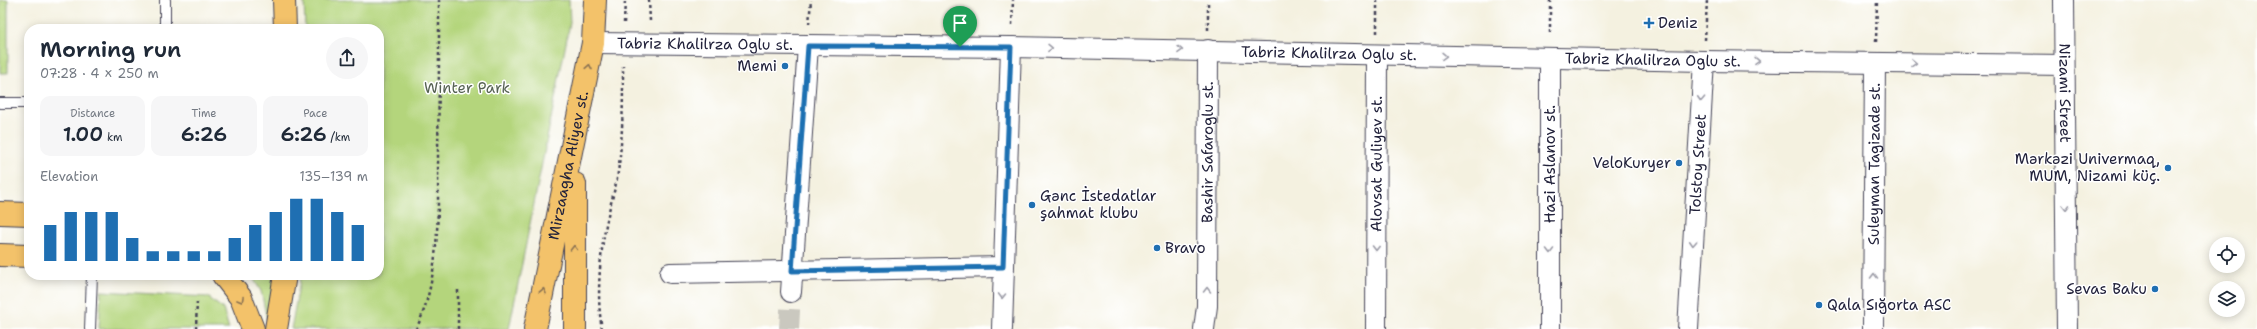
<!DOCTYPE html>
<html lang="en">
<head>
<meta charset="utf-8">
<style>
	body { margin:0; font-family:"Shantell Sans",sans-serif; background:#f6f6f7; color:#1f2937; height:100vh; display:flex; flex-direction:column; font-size:15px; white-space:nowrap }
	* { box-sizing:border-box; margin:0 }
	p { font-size:13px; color:#747a83 }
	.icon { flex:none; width:22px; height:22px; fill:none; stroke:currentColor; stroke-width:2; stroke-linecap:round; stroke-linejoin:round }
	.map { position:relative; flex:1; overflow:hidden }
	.details { position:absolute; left:24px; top:24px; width:360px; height:256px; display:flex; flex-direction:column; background:#fff; border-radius:16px; box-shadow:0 2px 10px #0003 }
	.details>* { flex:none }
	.controls { position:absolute; left:2209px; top:237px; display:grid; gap:8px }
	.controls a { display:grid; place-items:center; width:36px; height:36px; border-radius:50%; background:#fff; box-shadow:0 2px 10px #0003; font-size:20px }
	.pin { position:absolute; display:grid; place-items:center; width:34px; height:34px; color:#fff; margin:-41px -17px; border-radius:50% 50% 50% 0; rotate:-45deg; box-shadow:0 0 4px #0007 }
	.pin .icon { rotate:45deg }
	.round { display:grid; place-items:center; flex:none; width:42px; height:42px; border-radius:21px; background:#f6f6f7 }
	.head { display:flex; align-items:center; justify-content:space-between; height:68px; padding:0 16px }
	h1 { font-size:22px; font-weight:600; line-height:30px }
	.figures { display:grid; grid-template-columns:repeat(3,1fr); gap:6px; height:68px; padding:4px 16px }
	.figures div { display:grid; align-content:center; border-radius:10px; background:#f6f6f7; text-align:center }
	.figures b { font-size:20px; font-weight:600 }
	.figures small { font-size:11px; font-weight:400 }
	.figures p { font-size:11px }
	.chart { height:112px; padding:8px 16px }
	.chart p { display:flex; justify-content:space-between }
	.chart svg { width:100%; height:72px; margin-top:4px; stroke:#1f6fb2; stroke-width:6 }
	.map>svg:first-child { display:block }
	.green { fill:#b4d57c; stroke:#6b7c5c }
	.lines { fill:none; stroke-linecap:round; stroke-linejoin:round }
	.street-tunnel { stroke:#cac8bf; stroke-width:20; stroke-dasharray:20 10; stroke-linecap:butt }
	.lane-casing { stroke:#424154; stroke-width:12 }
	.street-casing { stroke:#424154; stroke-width:22 }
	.primary-casing { stroke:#424154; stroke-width:24 }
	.path { stroke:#424154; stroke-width:2.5; stroke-dasharray:3 3; stroke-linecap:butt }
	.lane { stroke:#fff; stroke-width:10 }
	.street { stroke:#fff; stroke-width:20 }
	.primary { stroke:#f3c26a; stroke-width:22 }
	.oneway { stroke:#9c9ca7 }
	.oneway2 { stroke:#8a7252 }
	.route-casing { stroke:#fff; stroke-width:8 }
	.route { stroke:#1f6fb2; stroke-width:5 }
	.poi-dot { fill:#1f6fb2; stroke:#fff; stroke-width:1.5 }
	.labels { text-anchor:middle; stroke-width:3; stroke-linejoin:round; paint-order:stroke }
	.poi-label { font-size:15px; fill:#22223b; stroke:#fff; text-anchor:start }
	.street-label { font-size:15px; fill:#22223b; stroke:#fff }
	.park-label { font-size:15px; fill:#556152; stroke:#fff }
</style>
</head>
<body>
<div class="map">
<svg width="2257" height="329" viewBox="0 0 2257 329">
	<rect width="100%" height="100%" fill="#fff"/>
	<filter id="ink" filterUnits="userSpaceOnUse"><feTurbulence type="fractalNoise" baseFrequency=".025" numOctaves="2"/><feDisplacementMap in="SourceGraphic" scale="8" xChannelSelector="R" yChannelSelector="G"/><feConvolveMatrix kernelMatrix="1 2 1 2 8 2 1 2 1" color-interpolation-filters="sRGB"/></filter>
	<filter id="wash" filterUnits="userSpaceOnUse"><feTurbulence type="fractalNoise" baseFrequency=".012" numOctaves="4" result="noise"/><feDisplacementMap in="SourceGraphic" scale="16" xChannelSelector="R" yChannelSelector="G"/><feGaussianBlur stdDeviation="0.9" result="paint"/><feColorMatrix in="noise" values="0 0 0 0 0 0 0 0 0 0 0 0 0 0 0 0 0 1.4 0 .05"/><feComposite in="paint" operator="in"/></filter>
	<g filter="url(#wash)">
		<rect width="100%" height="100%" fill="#f4f1e0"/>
		<path class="green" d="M0 0H8V73H0Z
			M304 0H569L570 23 509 329H291L301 275H379V29H305Z
			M251 275H276L267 320 261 291Z
			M101 291 208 297 223 309 229 329H99Z"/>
	</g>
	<g filter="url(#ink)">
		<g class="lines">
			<path class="street-tunnel" d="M789 329 791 292"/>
			<defs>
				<path id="lane" d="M165 29V0
					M0 103H29
					M90 329 92 275"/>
				<g id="street">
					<path id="s1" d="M2064 0 2067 329"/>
					<path id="s2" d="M593 43 1011 47 1704 61 2064 65"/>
					<path d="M1550 58V329"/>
					<path d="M670 273 1003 267"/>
					<path d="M791 292 808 46"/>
					<path d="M1002 329 1011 47"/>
					<path id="s3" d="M1204 329 1207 306 1208 50"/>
					<path id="s4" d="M1376 329 1377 55"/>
					<path id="s5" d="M1688 329 1704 61"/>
					<path id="s6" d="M1873 329 1875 63"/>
				</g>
				<g id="primary">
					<path d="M284 0 285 29"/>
					<path d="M0 213 29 214"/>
					<path d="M0 255 29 256"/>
					<path d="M223 275 241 298 253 329"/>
					<path d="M276 329 285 275"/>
					<path id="s7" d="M535 329 593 43 595 0"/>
					<path d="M575 329V184"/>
				</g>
			</defs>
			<use href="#lane" class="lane-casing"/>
			<use href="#street" class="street-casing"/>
			<use href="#primary" class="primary-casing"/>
			<path class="path" d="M649 0 650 21
				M1550 0V35
				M624 23 625 0
				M809 24 811 0
				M1012 25 1013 0
				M1208 30V0
				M1377 33V0
				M1705 40 1707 0
				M1876 42 1877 0
				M458 290V329
				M196 329 197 299
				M416 329C441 279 438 204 438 149 439 99 439 50 439 0
				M602 329C596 297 600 252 607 220 610 204 616 188 618 172 623 137 623 101 623 66"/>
			<use href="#lane" class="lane"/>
			<use href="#street" class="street"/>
			<use href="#primary" class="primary"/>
		</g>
		<defs><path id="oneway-chevron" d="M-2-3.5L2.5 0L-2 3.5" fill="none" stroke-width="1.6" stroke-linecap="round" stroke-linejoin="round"/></defs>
		<g class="oneway">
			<use href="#oneway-chevron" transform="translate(1050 48) rotate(1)"/>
			<use href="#oneway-chevron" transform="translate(1180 50) rotate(1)"/>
			<use href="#oneway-chevron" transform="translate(1444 56) rotate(1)"/>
			<use href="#oneway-chevron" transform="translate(1757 61) rotate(1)"/>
			<use href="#oneway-chevron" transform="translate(1914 63) rotate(1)"/>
			<use href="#oneway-chevron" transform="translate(1701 99) rotate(93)"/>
			<use href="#oneway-chevron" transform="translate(2066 207) rotate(89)"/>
			<use href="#oneway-chevron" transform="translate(1693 243) rotate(93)"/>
			<use href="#oneway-chevron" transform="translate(1376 248) rotate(90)"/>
			<use href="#oneway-chevron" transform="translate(1550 251) rotate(90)"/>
			<use href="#oneway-chevron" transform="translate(1874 276) rotate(-90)"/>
			<use href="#oneway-chevron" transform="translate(1207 290) rotate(-90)"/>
			<use href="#oneway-chevron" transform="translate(1002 296) rotate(91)"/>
		</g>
		<g class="oneway2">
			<use href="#oneway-chevron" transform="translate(589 67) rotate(-79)"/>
			<use href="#oneway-chevron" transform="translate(574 248) rotate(-89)"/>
			<use href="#oneway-chevron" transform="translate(543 291) rotate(-78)"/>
			<use href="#oneway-chevron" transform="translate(241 300) rotate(61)"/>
		</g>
	</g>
	<g class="lines" filter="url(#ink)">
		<defs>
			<path id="route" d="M808 46 1011 47 1003 267 792 271Z"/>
		</defs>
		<use href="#route" class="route-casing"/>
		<use href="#route" class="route"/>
	</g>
	<g class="poi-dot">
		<path d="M1647 17h4v4h4v4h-4v4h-4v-4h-4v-4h4z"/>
		<circle cx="785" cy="66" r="4"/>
		<circle cx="1679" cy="163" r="4"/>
		<circle cx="2168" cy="168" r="4"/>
		<circle cx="1032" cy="205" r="4"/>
		<circle cx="1157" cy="248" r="4"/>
		<circle cx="2155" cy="289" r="4"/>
		<circle cx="1819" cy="305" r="4"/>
	</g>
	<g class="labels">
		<g class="poi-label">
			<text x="1658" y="28">Deniz</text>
			<text x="777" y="71" text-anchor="end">Memi</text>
			<text x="2160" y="164" text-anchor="end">Mərkəzi Univermaq,<tspan x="2160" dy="17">MUM, Nizami küç.</tspan></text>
			<text x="1671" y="168" text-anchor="end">VeloKuryer</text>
			<text x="1040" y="201">Gənc İstedatlar<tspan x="1040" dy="17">şahmat klubu</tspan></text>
			<text x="1165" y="253">Bravo</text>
			<text x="2147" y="294" text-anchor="end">Sevas Baku</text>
			<text x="1827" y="310">Qala Sığorta ASC</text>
		</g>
		<g class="street-label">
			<text dy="5" stroke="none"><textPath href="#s2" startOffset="112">Tabriz Khalilrza Oglu st.</textPath></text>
			<text dy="5" stroke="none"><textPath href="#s2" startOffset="736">Tabriz Khalilrza Oglu st.</textPath></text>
			<text dy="5" stroke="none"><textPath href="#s2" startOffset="1060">Tabriz Khalilrza Oglu st.</textPath></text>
			<text dy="5" stroke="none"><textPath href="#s1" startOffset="93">Nizami Street</textPath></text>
			<text dy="5" stroke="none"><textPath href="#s3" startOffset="177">Bashir Safaroglu st.</textPath></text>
			<text dy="5" stroke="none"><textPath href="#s4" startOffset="165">Alovsat Guliyev st.</textPath></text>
			<text transform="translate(1550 164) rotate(-90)" y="5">Hazi Aslanov st.</text>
			<text dy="5" stroke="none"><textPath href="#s6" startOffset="165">Suleyman Tagizade st.</textPath></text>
			<text dy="5" stroke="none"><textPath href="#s7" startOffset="167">Mirzaagha Aliyev st.</textPath></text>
			<text dy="5" stroke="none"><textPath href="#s5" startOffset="165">Tolstoy Street</textPath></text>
		</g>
		<g class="park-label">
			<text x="467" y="93">Winter Park</text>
		</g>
	</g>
</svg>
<div class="controls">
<a><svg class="icon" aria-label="locate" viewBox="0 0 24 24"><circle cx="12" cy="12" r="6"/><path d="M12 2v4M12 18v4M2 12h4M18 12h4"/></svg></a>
<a><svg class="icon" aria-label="layers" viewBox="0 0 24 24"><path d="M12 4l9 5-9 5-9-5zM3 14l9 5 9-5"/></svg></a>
</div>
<div class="pin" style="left:960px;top:47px;background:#1e9e55"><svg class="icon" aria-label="arrive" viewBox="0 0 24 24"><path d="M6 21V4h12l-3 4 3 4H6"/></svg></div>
<section class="details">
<div class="head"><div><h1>Morning run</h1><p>07:28 · 4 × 250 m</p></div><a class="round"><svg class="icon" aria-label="share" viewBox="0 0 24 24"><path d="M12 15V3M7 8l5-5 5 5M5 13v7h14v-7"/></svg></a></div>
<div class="figures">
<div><p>Distance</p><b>1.00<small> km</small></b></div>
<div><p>Time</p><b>6:26</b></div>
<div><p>Pace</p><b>6:26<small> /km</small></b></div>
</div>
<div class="chart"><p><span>Elevation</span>135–139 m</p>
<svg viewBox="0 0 160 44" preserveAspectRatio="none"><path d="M5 44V22M15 44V14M25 44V14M35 44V14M45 44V30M55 44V38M65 44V38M75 44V38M85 44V38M95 44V30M105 44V22M115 44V14M125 44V6M135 44V6M145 44V14M155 44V22"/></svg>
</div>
</section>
</div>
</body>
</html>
